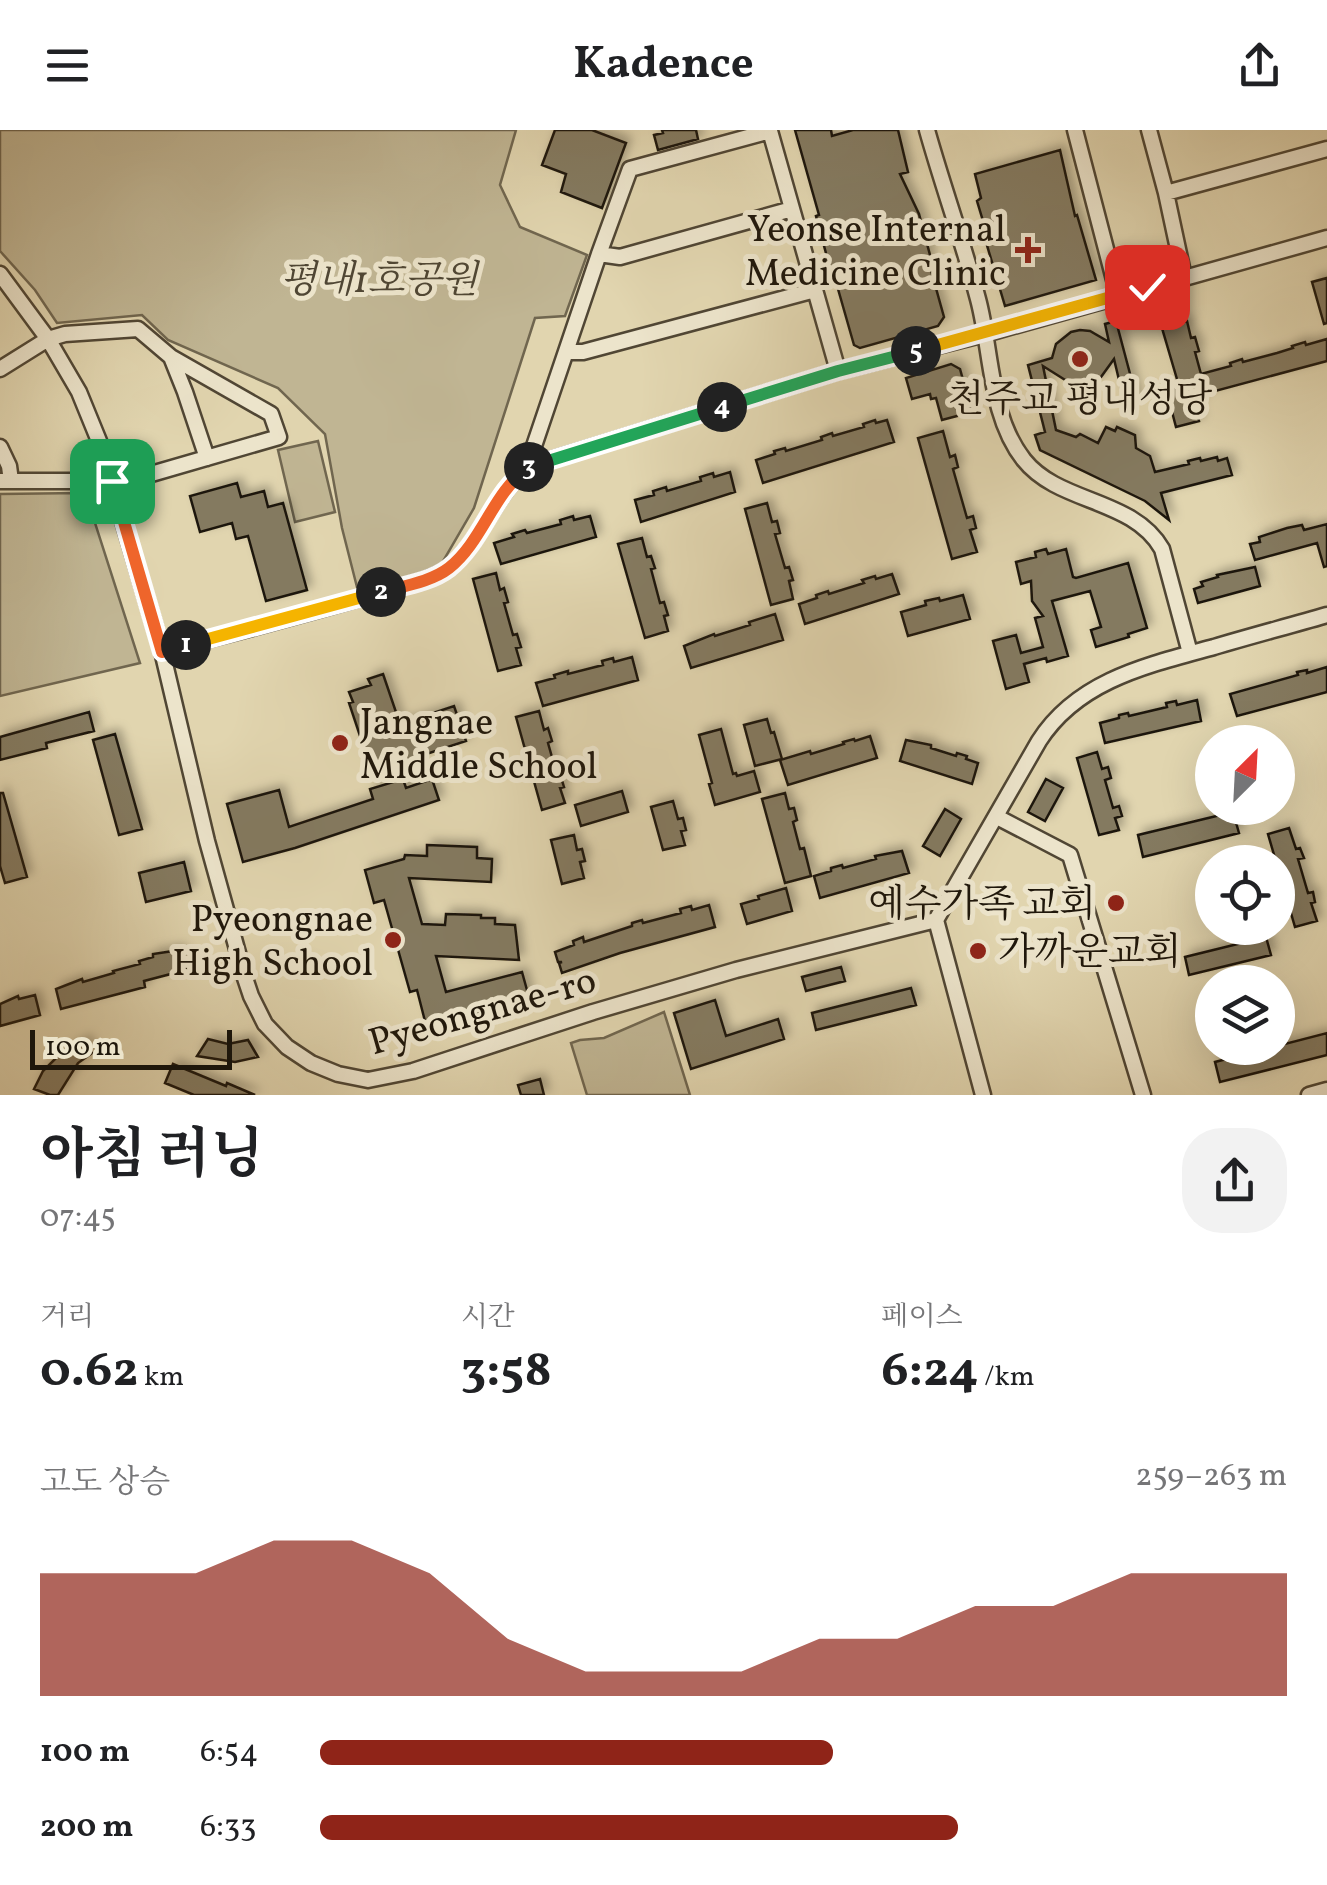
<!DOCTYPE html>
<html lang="ko">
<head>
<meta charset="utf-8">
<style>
	body { margin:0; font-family:Vollkorn,"Noto Serif KR",serif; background:#f2f2f2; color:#202124; height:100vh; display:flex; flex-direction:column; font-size:38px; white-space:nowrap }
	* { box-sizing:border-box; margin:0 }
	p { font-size:32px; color:#757577 }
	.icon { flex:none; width:55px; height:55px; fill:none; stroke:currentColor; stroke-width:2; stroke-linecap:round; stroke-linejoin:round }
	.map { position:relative; height:965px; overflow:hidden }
	.panel { display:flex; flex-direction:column; background:#fff; flex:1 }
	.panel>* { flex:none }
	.needle { width:65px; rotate:24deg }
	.fabs { position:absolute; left:1195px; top:595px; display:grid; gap:20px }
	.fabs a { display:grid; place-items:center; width:100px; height:100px; border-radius:50%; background:#fff; box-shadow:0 10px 40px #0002; font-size:50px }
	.scale { position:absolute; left:30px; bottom:25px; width:202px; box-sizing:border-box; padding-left:10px; border:5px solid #1f170b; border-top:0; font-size:28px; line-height:35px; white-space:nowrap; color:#1f170b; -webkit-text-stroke:8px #ece4cb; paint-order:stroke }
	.pin { position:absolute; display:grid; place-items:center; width:85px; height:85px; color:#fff; margin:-42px; border-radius:20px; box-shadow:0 5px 15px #0006 }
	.km { position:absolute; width:50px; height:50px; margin:-25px; border-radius:50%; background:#222; color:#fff; font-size:28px; line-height:50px; text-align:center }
	.round { display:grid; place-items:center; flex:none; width:105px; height:105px; border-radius:40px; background:#f2f2f2 }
	.headline { display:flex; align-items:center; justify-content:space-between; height:170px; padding:0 40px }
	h1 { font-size:55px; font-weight:700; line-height:75px }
	.figures { display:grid; grid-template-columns:repeat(3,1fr); gap:15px; height:170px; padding:10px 40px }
	.figures div { display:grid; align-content:center }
	.figures b { font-size:50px; font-weight:700 }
	.figures small { font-size:28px; font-weight:400 }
	.figures p { font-size:28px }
	.chart { height:280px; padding:20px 40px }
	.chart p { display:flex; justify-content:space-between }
	.chart svg { width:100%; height:180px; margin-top:10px; fill:#8f2418; opacity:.7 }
	ul { padding:0 40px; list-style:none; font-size:32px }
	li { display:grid; grid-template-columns:160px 120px 1fr; align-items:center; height:75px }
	li i { height:25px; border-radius:12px; background:#8f2418 }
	header { display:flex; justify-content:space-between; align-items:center; height:130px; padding:0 40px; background:#fff; font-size:45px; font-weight:700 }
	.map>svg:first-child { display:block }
	.green { fill:#c0b593; stroke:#70664f; stroke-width:2.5 }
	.building { fill:#847a60; stroke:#1f170b; stroke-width:2.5; filter:url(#shadow) }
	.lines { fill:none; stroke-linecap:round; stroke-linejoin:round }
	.minor-casing { stroke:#504634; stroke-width:19 }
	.minor { stroke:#ece4cb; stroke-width:14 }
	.split-1-casing { stroke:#fff; stroke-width:20 }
	.split-2-casing { stroke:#fff; stroke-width:20 }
	.split-3-casing { stroke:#fff; stroke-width:20 }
	.split-4-casing { stroke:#fff; stroke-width:20 }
	.split-5-casing { stroke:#fff; stroke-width:20 }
	.split-6-casing { stroke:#fff; stroke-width:20 }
	.split-1 { stroke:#f0652b; stroke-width:12 }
	.split-2 { stroke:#f5b400; stroke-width:12 }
	.split-3 { stroke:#f0652b; stroke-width:12 }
	.split-4 { stroke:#22a559; stroke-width:12 }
	.split-5 { stroke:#22a559; stroke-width:12 }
	.split-6 { stroke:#f5b400; stroke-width:12 }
	.poi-dot { fill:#8f2418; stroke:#ece4cb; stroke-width:4 }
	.labels { text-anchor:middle; stroke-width:10; stroke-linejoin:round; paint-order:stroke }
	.poi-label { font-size:38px; fill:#1f170b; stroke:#ece4cb; text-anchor:end }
	.park-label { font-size:38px; font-style:italic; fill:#4f4634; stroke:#ece4cb }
	.street-label { font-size:38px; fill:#1f170b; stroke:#ece4cb }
</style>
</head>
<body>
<header><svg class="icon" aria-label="menu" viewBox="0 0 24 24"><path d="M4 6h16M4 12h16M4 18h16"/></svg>Kadence<svg class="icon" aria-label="share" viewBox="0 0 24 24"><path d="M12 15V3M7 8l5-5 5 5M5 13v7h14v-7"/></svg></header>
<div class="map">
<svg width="1327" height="965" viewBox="0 0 1327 965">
	<defs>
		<filter id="shadow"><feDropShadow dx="5" dy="-5" stdDeviation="5" flood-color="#0004"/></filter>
	</defs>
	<rect width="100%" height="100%" fill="#e1d5af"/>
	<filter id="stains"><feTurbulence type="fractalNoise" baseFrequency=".002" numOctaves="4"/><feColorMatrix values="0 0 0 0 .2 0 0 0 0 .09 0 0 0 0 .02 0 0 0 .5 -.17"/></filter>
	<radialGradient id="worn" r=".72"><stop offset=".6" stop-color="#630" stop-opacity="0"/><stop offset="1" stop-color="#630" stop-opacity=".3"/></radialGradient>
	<path class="green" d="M0 0H516L500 55 520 97 587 125 565 186 535 188 474 378 438 440 359 465 342 398 325 304 278 258 168 210 142 185 57 193 35 160 0 121Z
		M318 311 335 382 295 392 278 320Z
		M80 363 87 368 140 533 0 566V364Z
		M664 882 690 965H587L571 913 580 910 604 908Z"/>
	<path class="building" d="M555 0H592L626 13 602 78 561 62 566 44 542 35Z
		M662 0H696L698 9 658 20 654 5 663 3Z
		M795 0H831L832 6 853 0H898L908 42 900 44 919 84 930 125 927 126 944 187 938 196 860 218 854 215 836 152 834 153 816 86 819 85Z
		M1060 20 1075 86 1077 85 1096 150 1005 176 986 112 989 111 977 71 981 68 975 44Z
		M1327 148V193L1324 194 1312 152Z
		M1116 191 1137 270 1124 271 1114 229 1101 247 1086 255 1070 253 1043 236 1056 300 1076 307 1080 304 1098 313 1106 297 1115 301 1117 297 1135 305 1136 318 1150 326 1155 342 1189 334 1188 331 1200 328 1201 331 1217 327 1218 331 1227 328 1232 345 1161 363 1169 390 1145 371 1040 320 1035 305 1045 302 1028 235 1052 228 1056 214 1071 202 1080 200 1090 201 1109 212 1105 194Z
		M1187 191 1191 208 1195 207 1199 221 1195 222 1201 244 1231 236 1230 233 1242 229 1243 232 1277 223 1293 218 1292 216 1305 212 1306 215 1327 209V231L1200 265 1202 270 1194 272 1199 291 1176 297 1166 259 1179 256 1162 198Z
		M951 234 960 239 972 282 942 290 936 268 931 269 930 264 912 269 906 248Z
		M875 290 876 293 887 290 894 312 763 353 756 330 775 324 774 321 785 318 786 321 822 310 821 307 832 303 833 306 864 297 863 294Z
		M943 301 950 327 955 325 958 337 953 339 967 388 973 386 976 398 970 400 977 422 952 429 918 308Z
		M730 342 735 362 641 392 635 370 654 365 653 361 666 357 667 361 701 351 700 347 713 343 714 347Z
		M237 353 241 367 264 361 268 377 283 373 307 460 266 471 248 406 236 409 232 393 200 402 190 366Z
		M767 373 772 392 777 391 780 403 775 404 785 438 789 437 793 450 789 451 793 469 771 475 745 379Z
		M573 386 574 390 590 386 596 407 501 434 494 413 514 407 512 404 525 400 527 403 561 394 560 390Z
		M1327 394V436L1324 437 1317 413 1255 430 1250 414 1260 412 1259 407 1287 398 1302 395 1304 400Z
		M642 408 647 427 651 426 655 438 651 439 660 473 664 472 668 485 664 486 668 501 645 508 618 414Z
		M1046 419 1048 424 1066 419 1073 447 1076 448 1128 433 1147 498 1128 504 1129 507 1096 517 1091 500 1101 497 1090 461 1052 471 1068 526 1047 532 1046 528 1024 534 1029 552 1006 559 993 511 1016 505 1021 523 1043 517 1035 488 1043 486 1032 471 1031 451 1021 454 1016 432 1036 427 1035 422Z
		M1255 437 1260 456 1198 473 1194 459 1203 456 1201 452 1218 447 1217 445Z
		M496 443 500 460 504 458 508 472 504 473 513 505 517 504 521 517 516 518 521 535 498 541 473 449Z
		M892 444 899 464 805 494 799 474 817 468 816 465 828 461 829 464 864 453 862 450 875 446 876 449Z
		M963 465 970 489 908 506 901 482 926 475 925 471 939 468 940 471Z
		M775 484 783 510 691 538 684 516 714 504 715 506 750 495 749 492Z
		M632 527 638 550 543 576 536 553 555 548 554 545 568 541V544L603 535 602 531 613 528 614 532Z
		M1327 537V562L1237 586 1230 564 1298 545 1297 542 1307 540V543Z
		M383 544 400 594 454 576 466 611 390 636 388 631 374 636 371 625 367 627 349 573 353 572 349 562 371 555 368 549Z
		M1197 570 1201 591 1105 613 1100 593 1119 588V585L1128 583 1129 586 1167 577 1166 573 1176 571 1177 575Z
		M539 581 544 600 548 598 552 611 548 613 557 645 560 644 564 657 560 658 565 673 542 680 516 587Z
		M89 582 94 601 46 613 47 618 0 630V607Z
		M767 589 771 603 774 602 782 629 755 636 744 595Z
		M721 599 733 644 736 643 737 646 754 641 760 662 715 675 709 654 712 653 699 605Z
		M115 604 142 699 119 705 93 610Z
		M870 606 877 628 788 655 780 630 810 621 811 624 844 614 843 612 854 609 855 611Z
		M906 610 931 615V618L956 626 957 623 967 626 966 629 978 633 972 654 900 631Z
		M1097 622 1102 639 1108 637 1111 648 1105 650 1113 678 1119 676 1122 686 1115 688 1119 700 1099 705 1077 628Z
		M403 649 406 658 432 649 439 670 295 718 243 732 227 674 279 660 289 697 373 669 370 659Z
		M1046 649 1063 658 1045 691 1028 682Z
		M622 661 628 682 581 696 575 675Z
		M0 663H3L27 747 5 753 0 736Z
		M785 663 789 679 794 678 797 690 793 692 800 719 804 718 811 746 785 753 762 669Z
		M673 671 678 689 683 688 686 700 681 701 685 715 663 720 651 677Z
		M945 679 961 689 940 726 923 716Z
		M1233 682 1239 703 1143 727 1138 705Z
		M1289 698 1296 719 1300 718 1304 728 1298 729 1308 763 1313 762 1315 772 1311 773 1317 791 1295 797 1268 704Z
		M574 705 577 720 582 719 585 731 580 732 584 748 562 754 551 710Z
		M427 715 477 717V728L492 729 491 752 409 748 422 794 445 795 446 784 481 785V788H495V794L515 795 519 830 436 826 446 862 522 842 530 871 427 899 417 860 410 862 384 770 374 773 365 740 404 729 405 725 427 726Z
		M902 721 909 743 820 768 814 746 831 741V738L842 735 843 738 876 729 875 726Z
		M184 732 191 761 146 772 139 743Z
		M786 758 792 781 747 794 741 774 759 769 758 766Z
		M709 775 715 797 620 823 562 843 559 833 562 832H558L555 822 574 815 573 811 583 807 584 812 632 796V793L642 790 643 793 681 783 680 779 691 776 692 780Z
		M1266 807 1271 825 1189 845 1185 827Z
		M180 820 186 840 144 851 145 857 61 879 56 859 82 849 83 852 114 843 113 841 140 834 139 831 153 827V824Z
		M841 837 845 851 806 861 802 847Z
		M911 858 916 875 816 900 812 883Z
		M35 865 40 885 0 896V874L18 866 19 869Z
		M715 870 726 906 778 889 784 909 691 939 674 883Z
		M1327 903V925L1220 952 1215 932Z
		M208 909 228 914 248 910 258 927 235 932 197 926Z
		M86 910 92 923 78 933 58 965H50L34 959 43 941 59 925Z
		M173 934 226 956 227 953 255 965H194L165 953Z
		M540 949 544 965H521L518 955Z"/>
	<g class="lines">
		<defs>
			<path id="minor" d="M927 0C943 57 963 112 978 169 992 221 989 286 1024 330 1059 374 1133 368 1162 419L1190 523
				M1075 0 1118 165
				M1149 0 1166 63 1184 147
				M1166 63 1327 19
				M599 124 620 127 792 79
				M0 144 48 209 79 262 99 311 162 521 207 711 245 848 251 866 265 894 287 917 311 933 338 944 368 950 413 941 593 882 736 840 936 790 1039 611C1078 550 1148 535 1214 517 1251 506 1289 496 1327 485
				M567 222H583L815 160
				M171 227 185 262 207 328
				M0 239 48 209 65 204 138 199 171 227 271 284 279 307 127 351H0
				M0 317 9 336 11 351
				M531 336 534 316 599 124 630 39 770 1 838 241
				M162 521C234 503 306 484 378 463 401 456 431 452 450 437 483 410 494 361 531 336L838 241 985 204 1327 108
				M997 687 1070 725 1143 965
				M936 790 983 965
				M1309 965 1327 960"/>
		</defs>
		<use href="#minor" class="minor-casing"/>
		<use href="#minor" class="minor"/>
	</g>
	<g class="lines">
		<defs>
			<path id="split-1" d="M112 351 162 522 186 515"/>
			<path id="split-2" d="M186 515 381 462"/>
			<path id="split-3" d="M381 462C403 456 431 452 449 438 483 411 493 362 529 337"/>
			<path id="split-4" d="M529 337 722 277"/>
			<path id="split-5" d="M722 277 838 241 916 221"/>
			<path id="split-6" d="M916 221 1147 157"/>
		</defs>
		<use href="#split-1" class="split-1-casing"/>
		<use href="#split-2" class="split-2-casing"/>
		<use href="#split-3" class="split-3-casing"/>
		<use href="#split-4" class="split-4-casing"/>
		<use href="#split-5" class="split-5-casing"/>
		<use href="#split-6" class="split-6-casing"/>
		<use href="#split-1" class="split-1"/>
		<use href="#split-2" class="split-2"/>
		<use href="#split-3" class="split-3"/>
		<use href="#split-4" class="split-4"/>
		<use href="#split-5" class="split-5"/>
		<use href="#split-6" class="split-6"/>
	</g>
	<g class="poi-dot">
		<path d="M1023 105h10v10h10v10h-10v10h-10v-10h-10v-10h10z"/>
		<circle cx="1080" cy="229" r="10"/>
		<circle cx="340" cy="613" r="10"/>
		<circle cx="1116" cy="773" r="10"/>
		<circle cx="393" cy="810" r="10"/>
		<circle cx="978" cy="821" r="10"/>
	</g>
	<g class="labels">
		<g class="poi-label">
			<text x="1006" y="111">Yeonse Internal<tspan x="1006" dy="44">Medicine Clinic</tspan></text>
			<text x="1080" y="281" text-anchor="middle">천주교 평내성당</text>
			<text x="360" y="604" text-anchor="start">Jangnae<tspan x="360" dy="44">Middle School</tspan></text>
			<text x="1096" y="786">예수가족 교회</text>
			<text x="373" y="801">Pyeongnae<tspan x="373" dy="44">High School</tspan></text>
			<text x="998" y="834" text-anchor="start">가까운교회</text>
		</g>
		<g class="park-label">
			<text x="379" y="162">평내1호공원</text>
		</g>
		<g class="street-label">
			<text transform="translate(482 880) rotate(-16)" y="13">Pyeongnae-ro</text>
		</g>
	</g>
	<rect width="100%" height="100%" filter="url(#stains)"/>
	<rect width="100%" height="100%" fill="url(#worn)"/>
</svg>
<div class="fabs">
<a><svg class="needle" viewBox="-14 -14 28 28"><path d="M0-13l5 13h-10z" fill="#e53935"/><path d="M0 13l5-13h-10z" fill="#757577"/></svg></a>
<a><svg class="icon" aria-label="locate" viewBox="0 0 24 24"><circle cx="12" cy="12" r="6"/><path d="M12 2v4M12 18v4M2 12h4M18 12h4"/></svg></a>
<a><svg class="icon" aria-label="layers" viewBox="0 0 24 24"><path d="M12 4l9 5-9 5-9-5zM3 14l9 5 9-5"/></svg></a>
</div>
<div class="scale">100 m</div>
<div class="pin" style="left:112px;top:351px;background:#1e9e55"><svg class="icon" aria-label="arrive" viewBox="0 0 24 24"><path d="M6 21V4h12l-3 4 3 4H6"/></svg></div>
<div class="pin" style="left:1147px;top:157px;background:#d93025"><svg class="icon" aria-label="check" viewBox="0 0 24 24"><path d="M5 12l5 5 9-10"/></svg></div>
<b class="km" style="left:186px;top:515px">1</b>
<b class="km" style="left:381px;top:462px">2</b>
<b class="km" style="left:529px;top:337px">3</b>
<b class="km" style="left:722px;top:277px">4</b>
<b class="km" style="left:916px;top:221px">5</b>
</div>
<section class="panel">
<div class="headline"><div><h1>아침 러닝</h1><p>07:45</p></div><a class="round"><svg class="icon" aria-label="share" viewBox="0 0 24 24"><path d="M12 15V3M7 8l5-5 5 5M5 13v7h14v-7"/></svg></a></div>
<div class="figures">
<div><p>거리</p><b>0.62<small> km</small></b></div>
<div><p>시간</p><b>3:58</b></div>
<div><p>페이스</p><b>6:24<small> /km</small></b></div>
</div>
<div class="chart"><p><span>고도 상승</span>259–263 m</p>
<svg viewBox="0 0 160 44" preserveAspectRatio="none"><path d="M0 44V14L10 14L20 14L30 6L40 6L50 14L60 30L70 38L80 38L90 38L100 30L110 30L120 22L130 22L140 14L150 14L160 14V44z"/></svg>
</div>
<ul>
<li><b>100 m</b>6:54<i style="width:53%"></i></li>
<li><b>200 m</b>6:33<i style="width:66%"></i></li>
</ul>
</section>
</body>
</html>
